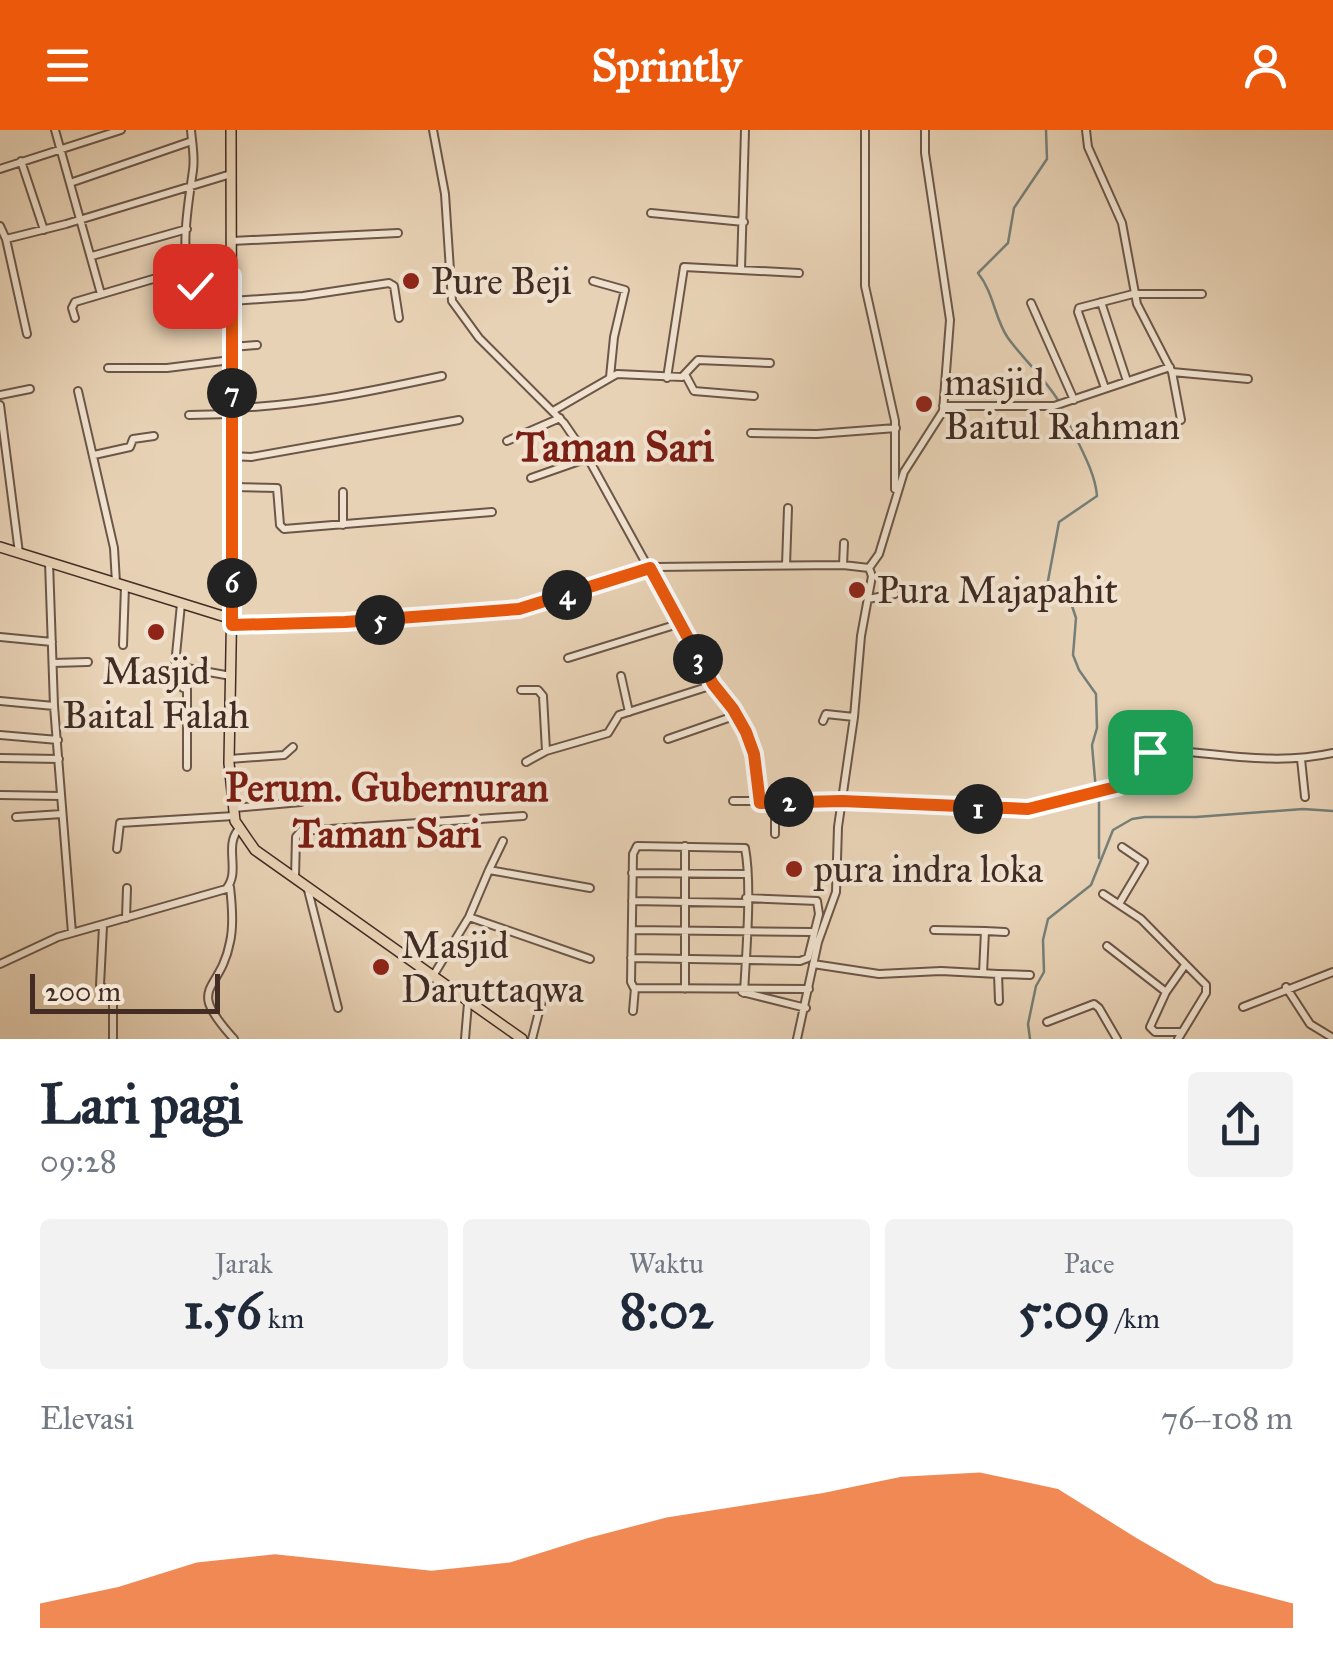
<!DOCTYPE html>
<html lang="id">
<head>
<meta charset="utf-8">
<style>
	body { margin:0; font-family:"IM FELL Great Primer",serif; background:#f2f2f3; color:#1f2937; height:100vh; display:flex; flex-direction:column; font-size:38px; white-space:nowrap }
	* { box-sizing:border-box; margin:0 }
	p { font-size:32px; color:#747a83 }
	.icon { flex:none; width:55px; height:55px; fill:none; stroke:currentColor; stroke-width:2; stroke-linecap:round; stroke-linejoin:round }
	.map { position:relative; height:909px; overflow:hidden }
	.drawer { display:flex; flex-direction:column; background:#fff; flex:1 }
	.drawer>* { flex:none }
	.scale { position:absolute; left:30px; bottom:25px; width:190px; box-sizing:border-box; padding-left:10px; border:5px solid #422c24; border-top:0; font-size:28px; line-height:35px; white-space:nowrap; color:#422c24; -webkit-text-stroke:8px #f0e2cf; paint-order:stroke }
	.pin { position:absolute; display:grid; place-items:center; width:85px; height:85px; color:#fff; margin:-42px; border-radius:20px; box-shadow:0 5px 15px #0006 }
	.km { position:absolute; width:50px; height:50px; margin:-25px; border-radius:50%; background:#222; color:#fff; font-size:28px; line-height:50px; text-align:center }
	.round { display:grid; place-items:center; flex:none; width:105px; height:105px; border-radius:10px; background:#f2f2f3 }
	.headline { display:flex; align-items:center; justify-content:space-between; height:170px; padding:0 40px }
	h1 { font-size:55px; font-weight:800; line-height:75px }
	.stats { display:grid; grid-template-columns:repeat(3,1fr); gap:15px; height:170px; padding:10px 40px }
	.stats div { display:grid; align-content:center; border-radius:10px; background:#f2f2f3; text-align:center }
	.stats b { font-size:50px; font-weight:800 }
	.stats small { font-size:28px; font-weight:400 }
	.stats p { font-size:28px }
	.chart { height:280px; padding:20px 40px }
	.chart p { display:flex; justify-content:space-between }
	.chart svg { width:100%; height:180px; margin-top:10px; fill:#ea580c; opacity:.7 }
	header { display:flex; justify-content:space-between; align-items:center; height:130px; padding:0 40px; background:#ea580c; color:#fff; font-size:45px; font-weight:800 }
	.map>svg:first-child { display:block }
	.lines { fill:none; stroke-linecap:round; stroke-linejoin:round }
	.stream { stroke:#757f78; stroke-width:2.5 }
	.minor-casing { stroke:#6c5648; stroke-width:10 }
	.major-casing { stroke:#422c24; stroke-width:12 }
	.minor { stroke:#f0e2cf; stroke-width:6 }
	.major { stroke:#e8d2b5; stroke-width:9 }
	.route-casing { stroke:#fff; stroke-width:20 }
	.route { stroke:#ea580c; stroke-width:12 }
	.poi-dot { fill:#8f2418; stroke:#f0e2cf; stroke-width:4 }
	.labels { text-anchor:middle; stroke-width:8; stroke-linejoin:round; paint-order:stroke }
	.poi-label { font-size:38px; fill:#422c24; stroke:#f0e2cf; text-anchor:start }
	.neighbourhood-label { font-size:40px; font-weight:bold; fill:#7a1f14; stroke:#f0e2cf }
	.quarter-label { font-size:42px; font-weight:bold; fill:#7a1f14; stroke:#f0e2cf }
</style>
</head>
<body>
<header><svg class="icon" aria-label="menu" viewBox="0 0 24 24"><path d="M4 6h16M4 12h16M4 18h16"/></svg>Sprintly<svg class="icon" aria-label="person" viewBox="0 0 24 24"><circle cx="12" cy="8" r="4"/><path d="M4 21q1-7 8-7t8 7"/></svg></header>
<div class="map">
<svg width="1333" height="909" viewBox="0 0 1333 909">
	<rect width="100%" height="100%" fill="#e8d2b5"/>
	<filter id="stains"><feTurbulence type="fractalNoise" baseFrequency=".002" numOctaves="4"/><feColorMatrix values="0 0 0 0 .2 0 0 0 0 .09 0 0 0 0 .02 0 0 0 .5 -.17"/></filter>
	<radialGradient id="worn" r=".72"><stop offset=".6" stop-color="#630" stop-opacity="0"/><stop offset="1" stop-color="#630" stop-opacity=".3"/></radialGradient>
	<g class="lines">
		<path class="stream" d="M1046 0 1047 29 1014 78 1008 113 978 143C994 163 995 190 1008 208 1024 230 1042 245 1058 270
			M1063 280C1074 308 1095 338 1097 366L1059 392 1047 456 1071 473 1076 488 1073 525 1079 540 1096 564 1097 598 1092 615 1096 661
			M1099 728V671
			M1030 909 1028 894 1036 856 1044 842 1043 810 1048 789 1091 755 1113 700 1132 689 1145 687H1196L1303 679 1333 681"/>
		<defs>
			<path id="minor" d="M55 0 101 164
				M191 0C192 13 195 27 193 40 189 71 177 129 195 156L232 146
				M433 0 445 64 452 171 479 208 564 293 588 328 713 555 742 593 754 623 760 673
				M865 0V156L895 291V359
				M1086 0 1088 17 1122 93 1137 174 1172 242 1181 290
				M21 31 44 100
				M0 39 121 0
				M70 53 192 11
				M651 83 744 92
				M0 96 6 109 27 204
				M6 109 66 94 231 44
				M232 111 398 103
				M92 126 187 99
				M741 139 745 0
				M593 151 625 160 614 207 610 247
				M232 171 303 166 389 153 394 156 399 188
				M1101 172 1127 251
				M1031 173 1074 270
				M75 188 72 178 75 172 187 139
				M232 217 257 215
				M108 238H167L231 230
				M1172 242 1248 249
				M686 246 694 261 754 266
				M667 248 684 137 799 143
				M1105 258 1078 182 1079 178 1133 164H1202
				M78 261 114 418 116 453
				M0 265 30 259
				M0 275 19 423
				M943 276H1054L1170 237
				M231 278C302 276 372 261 442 246
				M553 281 617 244 682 247 698 230 770 233
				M189 285 231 284
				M751 303 817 304 896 298
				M507 311 560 288
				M94 325 130 317 133 309 154 306
				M232 326 251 327 459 290
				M531 348 588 328
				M232 357 277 358 280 395 284 399 492 382
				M343 362V395
				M49 432 54 576 72 803
				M786 435 788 378
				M843 435 844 413
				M869 438 879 424 904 342 943 281 950 190 925 23V0
				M868 469 895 464
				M181 474 175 535 181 536
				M232 495 345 493 519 479 655 437 843 435 869 438 872 446 861 506 854 587 838 697 836 762 818 812 797 909
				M0 507 52 512
				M123 515 125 456
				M568 528 678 494
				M53 533 88 532
				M154 540 181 544V537L231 546
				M181 544 183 558 187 559V637
				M621 546 629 582
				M521 560H538L543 566 546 621
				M0 571 54 576
				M823 591 826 584 854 587
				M0 605 58 610
				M668 609 737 585
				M0 628 59 629
				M229 629 284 625 293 617
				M1301 629 1305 667
				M526 632 546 621 608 603 619 585 713 555
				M0 665 61 666
				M733 671H842L1028 679 1120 656 1150 622 1157 619C1215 623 1275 636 1333 623
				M775 672V704
				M234 678 301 672
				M16 687 62 684
				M117 719 120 693 234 686
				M489 740 503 711
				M632 743 747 744
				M295 748 296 707 301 701 523 686
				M230 757C232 774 234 795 230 812 220 865 184 854 234 909
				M308 760 338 878
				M1103 764 1141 789 1206 855V863L1178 909
				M632 771 746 773
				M1119 774 1144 732 1122 717
				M469 787 590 829
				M126 788 127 758
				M103 796 100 855 113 867V909
				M632 800 812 802
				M934 800 985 801
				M1107 816 1166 862
				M631 828 800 831 808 828 819 784 817 771 746 768
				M0 834 58 807 226 759C241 742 224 717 238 700
				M813 834 879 844 941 841 998 844 999 871
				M983 843 985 801 1005 802
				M999 844 1030 845
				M433 846 469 787 489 740 590 758
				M1286 857 1310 894 1333 908
				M685 859V716
				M742 862 806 878
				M744 863C746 824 752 754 745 718L637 716 633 724 631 852 634 858 809 859
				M1243 877 1333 842
				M633 881 635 858
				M1047 892 1094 874 1099 878 1117 909
				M1181 902H1155L1150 897 1166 862 1185 835
				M465 909 468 873
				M532 909 542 870"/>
			<path id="major" d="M231 0 232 462 229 633 235 691 255 720 522 909
				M0 417 232 489"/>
		</defs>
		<use href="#minor" class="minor-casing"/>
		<use href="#major" class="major-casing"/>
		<use href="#minor" class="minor"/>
		<use href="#major" class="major"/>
	</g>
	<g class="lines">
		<defs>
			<path id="route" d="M195 156 232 146V495L345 492 519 479 650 438 713 554 733 579 746 602 754 624 760 673 842 671 1028 679 1120 656 1150 622"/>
		</defs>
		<use href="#route" class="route-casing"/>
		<use href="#route" class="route"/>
	</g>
	<g class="poi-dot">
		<circle cx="411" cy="151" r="10"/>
		<circle cx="924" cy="274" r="10"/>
		<circle cx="857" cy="460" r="10"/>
		<circle cx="156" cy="502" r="10"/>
		<circle cx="794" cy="739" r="10"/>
		<circle cx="381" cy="837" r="10"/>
	</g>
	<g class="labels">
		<g class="poi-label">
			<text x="431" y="164">Pure Beji</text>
			<text x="944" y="265">masjid<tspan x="944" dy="44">Baitul Rahman</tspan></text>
			<text x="877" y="473">Pura Majapahit</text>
			<text x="156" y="554" text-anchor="middle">Masjid<tspan x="156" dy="44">Baital Falah</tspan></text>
			<text x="814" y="752">pura indra loka</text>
			<text x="401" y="828">Masjid<tspan x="401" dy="44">Daruttaqwa</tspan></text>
		</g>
		<g class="neighbourhood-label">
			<text x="387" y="671">Perum. Gubernuran<tspan x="387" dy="46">Taman Sari</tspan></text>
		</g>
		<g class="quarter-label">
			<text x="615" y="331">Taman Sari</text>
		</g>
	</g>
	<rect width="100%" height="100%" filter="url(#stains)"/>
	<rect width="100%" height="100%" fill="url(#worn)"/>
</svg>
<div class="scale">200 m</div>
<div class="pin" style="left:1150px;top:622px;background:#1e9e55"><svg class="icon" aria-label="arrive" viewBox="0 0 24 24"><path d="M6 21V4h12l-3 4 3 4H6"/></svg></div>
<div class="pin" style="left:195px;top:156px;background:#d93025"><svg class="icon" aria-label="check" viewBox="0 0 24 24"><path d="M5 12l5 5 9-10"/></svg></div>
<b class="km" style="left:978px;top:679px">1</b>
<b class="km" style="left:789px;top:672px">2</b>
<b class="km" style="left:698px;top:529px">3</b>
<b class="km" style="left:567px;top:465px">4</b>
<b class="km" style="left:380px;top:490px">5</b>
<b class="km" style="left:232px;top:453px">6</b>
<b class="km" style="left:232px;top:263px">7</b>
</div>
<section class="drawer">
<div class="headline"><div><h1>Lari pagi</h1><p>09:28</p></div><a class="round"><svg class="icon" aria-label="share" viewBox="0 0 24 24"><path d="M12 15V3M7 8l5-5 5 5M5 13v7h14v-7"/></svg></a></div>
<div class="stats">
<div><p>Jarak</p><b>1.56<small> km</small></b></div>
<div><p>Waktu</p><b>8:02</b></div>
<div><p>Pace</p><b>5:09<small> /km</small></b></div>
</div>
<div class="chart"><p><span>Elevasi</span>76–108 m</p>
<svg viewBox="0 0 160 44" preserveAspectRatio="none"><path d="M0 44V38L10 34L20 28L30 26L40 28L50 30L60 28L70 22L80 17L90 14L100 11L110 7L120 6L130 10L140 22L150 33L160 38V44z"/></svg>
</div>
</section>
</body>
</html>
